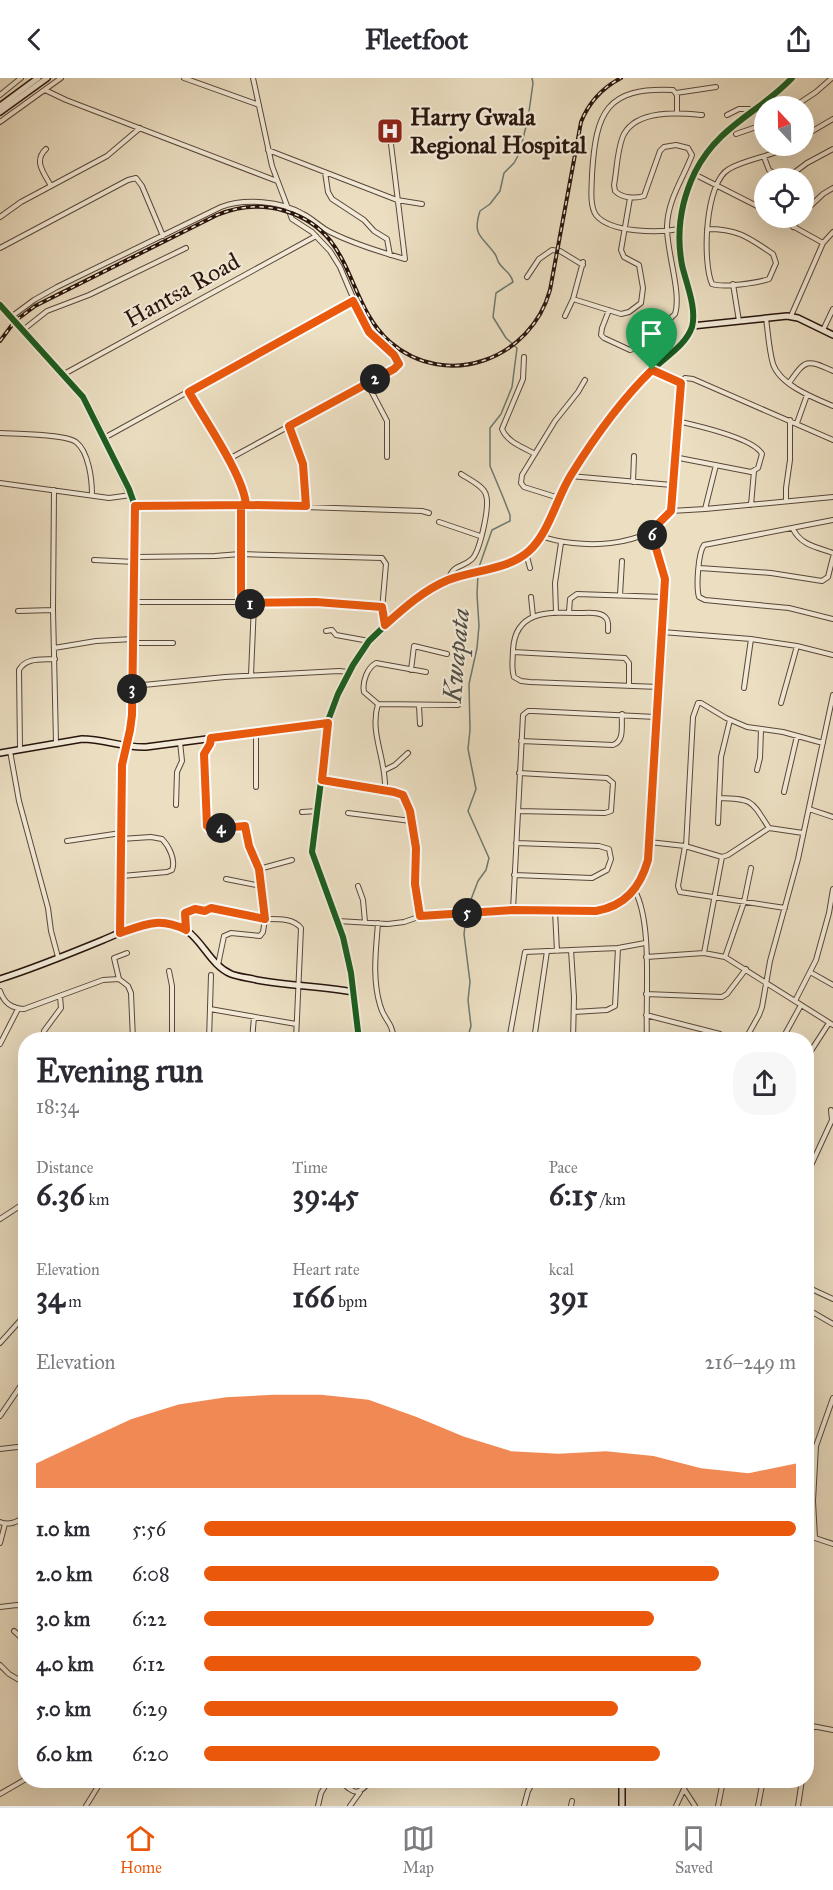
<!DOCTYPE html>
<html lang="en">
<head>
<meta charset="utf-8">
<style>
	body { margin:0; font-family:"IM FELL Great Primer",serif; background:#f7f7f7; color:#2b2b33; height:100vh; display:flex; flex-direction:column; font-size:22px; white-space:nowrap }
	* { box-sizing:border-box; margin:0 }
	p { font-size:20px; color:#7c7c81 }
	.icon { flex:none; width:33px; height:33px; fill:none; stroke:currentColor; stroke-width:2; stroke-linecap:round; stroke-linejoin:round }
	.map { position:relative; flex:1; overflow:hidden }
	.sheet { position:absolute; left:18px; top:954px; width:796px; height:756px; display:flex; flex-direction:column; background:#fff; border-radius:24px; box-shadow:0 6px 24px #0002 }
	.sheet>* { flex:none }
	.needle { width:39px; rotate:338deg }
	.fabs { position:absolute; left:754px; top:18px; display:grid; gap:12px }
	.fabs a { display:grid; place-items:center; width:60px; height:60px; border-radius:50%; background:#fff; box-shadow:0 6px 24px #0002; font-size:30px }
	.pin { position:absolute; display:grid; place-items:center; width:51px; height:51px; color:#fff; margin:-62px -26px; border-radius:50% 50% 50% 0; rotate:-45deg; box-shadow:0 0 6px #0007 }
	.pin .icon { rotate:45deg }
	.km { position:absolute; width:30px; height:30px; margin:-15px; border-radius:50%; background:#222; color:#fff; font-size:16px; line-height:30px; text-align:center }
	.round { display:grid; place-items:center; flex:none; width:63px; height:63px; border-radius:24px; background:#f7f7f7 }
	.head { display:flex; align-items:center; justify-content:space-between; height:102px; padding:0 18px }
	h1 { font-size:33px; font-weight:700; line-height:45px }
	.metrics { display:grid; grid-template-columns:repeat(3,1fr); gap:9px; height:102px; padding:6px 18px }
	.metrics div { display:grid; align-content:center }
	.metrics b { font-size:30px; font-weight:700 }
	.metrics small { font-size:16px; font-weight:400 }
	.metrics p { font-size:16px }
	.chart { height:168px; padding:12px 18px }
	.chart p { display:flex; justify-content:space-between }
	.chart svg { width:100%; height:108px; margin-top:6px; fill:#ea580c; opacity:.7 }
	ul { padding:0 18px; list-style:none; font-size:20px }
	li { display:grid; grid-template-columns:96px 72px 1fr; align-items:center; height:45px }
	li i { height:15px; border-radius:8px; background:#ea580c }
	header { display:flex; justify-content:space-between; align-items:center; height:78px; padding:0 18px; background:#fff; font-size:27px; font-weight:700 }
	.tab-bar { display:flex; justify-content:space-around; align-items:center; height:84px; border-top:2px solid #e1e1e2; background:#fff; font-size:16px; color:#7c7c81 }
	.tab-bar a { display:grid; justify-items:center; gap:3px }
	.tab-bar .on { color:#ea580c }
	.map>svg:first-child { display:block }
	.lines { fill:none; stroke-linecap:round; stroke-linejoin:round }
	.stream { stroke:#6c7970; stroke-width:1.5 }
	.street-casing { stroke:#5a473b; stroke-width:6 }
	.secondary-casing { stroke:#29150e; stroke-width:8 }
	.street { stroke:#f2ead7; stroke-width:4 }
	.secondary { stroke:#f2ead7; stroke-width:5 }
	.rail-casing { stroke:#29150e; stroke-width:4 }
	.rail { stroke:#f2ead7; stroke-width:1.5; stroke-dasharray:4.5; stroke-linecap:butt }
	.cycleway-casing { stroke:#f2ead7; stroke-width:10 }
	.cycleway { stroke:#1b5e20; stroke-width:6 }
	.route-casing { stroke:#fff; stroke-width:12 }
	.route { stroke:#ea580c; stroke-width:8 }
	.labels { text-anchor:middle; stroke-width:4.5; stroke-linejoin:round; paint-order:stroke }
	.poi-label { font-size:24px; font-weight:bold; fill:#29150e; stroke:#f2ead7; text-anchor:start }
	.street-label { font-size:24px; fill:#29150e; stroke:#f2ead7 }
	.water-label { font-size:26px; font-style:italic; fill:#504f47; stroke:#f2ead7 }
</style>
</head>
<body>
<header><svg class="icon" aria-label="back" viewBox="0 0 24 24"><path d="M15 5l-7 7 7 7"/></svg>Fleetfoot<svg class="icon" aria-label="share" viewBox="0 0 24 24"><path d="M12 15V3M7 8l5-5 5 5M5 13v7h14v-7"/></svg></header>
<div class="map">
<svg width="833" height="1728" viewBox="0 0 833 1728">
	<rect width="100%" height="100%" fill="#ebdec1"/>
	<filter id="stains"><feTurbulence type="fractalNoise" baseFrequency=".00333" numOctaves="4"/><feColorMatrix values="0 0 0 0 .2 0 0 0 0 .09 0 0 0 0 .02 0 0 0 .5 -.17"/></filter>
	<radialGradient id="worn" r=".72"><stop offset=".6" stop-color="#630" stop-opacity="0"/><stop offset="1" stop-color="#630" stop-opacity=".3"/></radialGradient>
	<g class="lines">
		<path class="stream" d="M478 492 492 452 510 443V437L503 419 490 388V350L501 336 512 309 517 270 506 260 493 239 496 215 513 204C511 194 504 193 499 185 497 182 497 179 495 176 482 158 472 158 480 133L490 126 500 113 504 95 514 85 519 76 528 41 533 5 532 0
			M467 962 471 948 468 922 470 904 464 856 467 832 478 803 486 792 489 780 468 733 476 711 468 671 470 652 469 606 477 570 479 548 477 516 478 496"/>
		<defs>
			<path id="street" d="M184 0 259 27
				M45 12 66 22 277 103
				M676 15 716 9
				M0 17 21 0
				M795 28 816 14 832 0
				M677 35V17L673 12C606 9 596 34 592 96 592 107 589 127 596 137 610 155 659 155 679 151
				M727 37 739 31H754
				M0 44 61 0
				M736 56 765 46
				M804 58 833 41
				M46 71C33 83 44 95 51 108
				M268 72 397 122 422 126
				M764 79 769 92 781 100
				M325 94 328 114 332 121 364 142 374 153 387 161 390 177
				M694 96 765 132
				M787 100 807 85 833 71
				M804 134 823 116 833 110
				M0 139 21 124 107 78 140 50
				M778 140 823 165
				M793 149 799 140
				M707 151C738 151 748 159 773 176L776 185 769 201C757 205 724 210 712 206 702 183 705 104 729 91 746 81 770 79 790 68
				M0 170 128 102 136 100 142 108 163 158
				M527 199 539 181 552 172 560 173 583 187
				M733 206 739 243
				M573 221 621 236 629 234 641 225 643 210 639 187 624 179 621 172 630 120
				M609 232 602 250 601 257 604 260 630 272 640 269 675 236C682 215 666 172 667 148 668 121 683 101 692 77L688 70 676 67 664 69 660 73 644 118C635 121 622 120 615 113L614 107C617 92 617 70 624 56 638 31 679 35 702 37
				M565 238 573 221 583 184
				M791 238 823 165 833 154
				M11 239 34 222 57 209 221 129C245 120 281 123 303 136 313 141 320 149 330 154 354 166 380 174 405 181L391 66
				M766 240C768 255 769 272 773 286 780 307 814 320 833 328
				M23 252 47 233 89 217 186 170
				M823 252 833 231
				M524 279 523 301 502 351C507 364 523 369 535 376
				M652 292 681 305
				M64 296 316 158
				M367 305 387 343V379
				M789 305C806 281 806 281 833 293
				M189 314 238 400 244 415 246 427
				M797 345 807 317
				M289 348 303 386 306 428
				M0 355C15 356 66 356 76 364 89 374 92 402 92 417
				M104 360 353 223
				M674 379 751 394 758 390 762 376C754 360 695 347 677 343
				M227 382 394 291 399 286 394 277 372 258 365 248 340 189 330 173 312 154 292 141 272 88 253 0
				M570 398 672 407
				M633 404 634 378
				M0 405 109 420 131 417
				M54 412 53 532 56 665
				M559 420 524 409 521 405 522 397 555 343 578 314 585 302
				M786 423V410L790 382V342
				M751 427 754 393
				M135 428 246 427 422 433 429 435
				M705 431 716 387
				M671 433 705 431 833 419
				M833 442 704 467C698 475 696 509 699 519L705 522 789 530 833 541
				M439 444 480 458
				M793 451C801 467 816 469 833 475
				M541 458C576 471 648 472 670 434 674 427 671 415 672 407 673 373 678 339 681 305L685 300 693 301 833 362
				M526 475 530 490
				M135 479 215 478 240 476 382 480 386 486 382 532 385 547
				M94 482 135 484
				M700 490 771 495 822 503 828 499 833 479
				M448 502C454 485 461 491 472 481 480 473 490 428 486 417 484 408 468 401 461 396
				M620 517 622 483
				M531 519 533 538
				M134 524H316L382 529
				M241 525V427
				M18 533 53 532
				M569 534 570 521 577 516 664 519
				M556 535 555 505 561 465
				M326 553 332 552 336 557 369 563
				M608 553C608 548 609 543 606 540 601 533 587 535 579 535 549 534 515 532 513 572 513 581 511 590 514 599L521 603 530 604 659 609
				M662 554 751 561 797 568 833 577
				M133 565H173
				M54 570 96 563 133 561
				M513 574 625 580 629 585V607
				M411 592 414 568 447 576
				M251 597 254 526
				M133 608 225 599 339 593 349 594
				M744 610 751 561
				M781 625 797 568
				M378 626 458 627
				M419 628 420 646
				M256 654V709
				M211 660 210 666 204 676 207 748 210 751 244 747 249 768 259 791 265 841C277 841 293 840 301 850L296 962
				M521 663 613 667C625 663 621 647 622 636
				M20 671 19 592C26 579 42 582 55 581
				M10 673 19 723 48 830 51 853 58 879
				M385 692 395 687 408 675
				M757 692 760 680 761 652
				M322 702 394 714 403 717 410 733 416 770 415 806 420 838
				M385 713C387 682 369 656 378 626L364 614C362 604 367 590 376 585L426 594
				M784 714 797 658
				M719 720C753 721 751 722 769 750
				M176 727 177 694 182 683 180 664
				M809 731 833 739
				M518 733 605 735 611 733 613 705 607 700 519 695
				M302 734 318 733
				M348 735 411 743
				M718 745 721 679 730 642
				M121 761 151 759 162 761C169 768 176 782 172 792L167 794 122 798
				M67 763 121 755
				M649 764 685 768 722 779 728 777 769 750 803 755
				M685 768 678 808 680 814 785 830
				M686 769 693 639 698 625H701L726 640 747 649 783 654 823 665
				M259 791 292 782
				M514 797 592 800 607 792 611 781 609 771 599 768 516 765
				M226 801 261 808
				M358 808 363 822 365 844
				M635 813C653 846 645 921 647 962
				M513 832 523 637 528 633H533L656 639
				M555 833 557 873
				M338 843 388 846 404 844 427 836 513 832 596 833C625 828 640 810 648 782L664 519C665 495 658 476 651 453
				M378 845C376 872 372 900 380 927 384 943 392 942 394 962
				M186 852 185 835 195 831 205 833 211 830 265 841 263 854 260 858 231 855 224 858 218 887
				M120 855 121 687 125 668
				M571 872 574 919 573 962
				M704 875 722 779
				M646 879 704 875 725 879 833 947
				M725 879 744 824 751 790
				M169 893 172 908V962
				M810 894 833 907
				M119 901 114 880 127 875
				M0 913C4 925 11 930 24 931L103 902 119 901 128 908 131 915 133 962
				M646 916 722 919 727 916 746 891
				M795 923 816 882 829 835 833 811
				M210 931 296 946
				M574 934 607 932 615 928 618 870
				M646 937 720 956
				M784 958 801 927
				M43 962 44 953 61 930 60 918
				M209 962 211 897
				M252 962 254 939
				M509 962 525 874 618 870 645 865
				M534 962 547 873
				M745 962 759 937 762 929 770 883 798 781 833 617
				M0 966 18 931
				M807 979 829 945
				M807 1096 832 1042 831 1032
				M0 1141 26 1124
				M807 1209 833 1221
				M807 1231 833 1246
				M0 1265 26 1236
				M833 1320 816 1368 813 1423 815 1460 833 1466
				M0 1338 26 1300
				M0 1371 26 1368
				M0 1444C9 1448 17 1444 26 1438
				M0 1465 5 1446
				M0 1529 17 1527 26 1528
				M14 1553 26 1564
				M0 1587 9 1596 26 1606
				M807 1647 833 1652
				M807 1677 812 1648
				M339 1702C355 1716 357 1719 371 1702
				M684 1711 695 1728
				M0 1716 26 1701
				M86 1728 102 1702
				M318 1728 321 1715 329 1702
				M350 1728 360 1714
				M524 1728 528 1713 534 1702
				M571 1728 572 1723
				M676 1728 684 1711V1702
				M718 1728 722 1708 721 1702
				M758 1728 763 1702
				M798 1728 802 1702"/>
			<path id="secondary" d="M0 28 38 0
				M0 34 47 0
				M0 227 83 319 95 341 134 424 135 479 132 637 130 652 125 668
				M692 248 787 238 798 240 833 257
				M0 675 82 661C104 661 124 670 146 669L328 645
				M0 901C35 890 69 876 103 862 120 855 140 844 159 844 200 844 203 884 231 896 239 899 249 900 257 902 289 908 321 908 353 914
				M359 962 351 895 343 859 312 774 329 640 338 616 353 587 369 563 395 538 423 516 448 502 516 482C546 463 553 429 569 399 577 387 586 374 595 362 611 339 629 315 649 295 663 280 685 269 692 249 697 230 686 205 682 187 676 155 681 123 695 94 719 47 759 35 792 0
				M622 1728V1702"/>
		</defs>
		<use href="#street" class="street-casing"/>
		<use href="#secondary" class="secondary-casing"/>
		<use href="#street" class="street"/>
		<use href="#secondary" class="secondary"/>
		<defs>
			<path id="rail" d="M0 263 15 243 35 228 217 137C239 128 262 126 285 133 356 154 344 223 390 264 447 313 531 281 550 212L581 44C589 24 602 10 621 0"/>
		</defs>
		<use href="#rail" class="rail-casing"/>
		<use href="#rail" class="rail"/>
		<defs>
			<path id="cycleway" d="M0 227 83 319 129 411 135 428 132 637 130 652 121 687 120 855
				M359 962 351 895 343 859 312 774 329 640 338 616 353 587 369 563 395 538 423 516 448 502 516 482C546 463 553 429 569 399 577 387 586 374 595 362 611 339 629 315 649 295 663 280 685 269 692 249 697 230 686 205 682 187 676 155 681 123 695 94 719 47 759 35 792 0"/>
		</defs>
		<use href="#cycleway" class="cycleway-casing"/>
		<use href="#cycleway" class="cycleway"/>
	</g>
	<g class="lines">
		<defs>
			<path id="route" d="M652 292C621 322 594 360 571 397 557 419 549 455 529 473 508 492 474 492 448 502 424 512 404 530 385 547L382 529 316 524 241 525V427H246C244 398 204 341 189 314L353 223 369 254 394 277 399 286 394 291 289 348 303 386 306 428 247 427H246L135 428 132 637 130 652 122 687 120 855C146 846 160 839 186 852L185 835 195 831 205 833 211 830 265 841 259 791 249 768 245 748 210 751 207 748 204 676 210 666 211 660 328 645 322 702 394 714 403 717 410 733 416 770 415 806 420 838 513 832 596 833C625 828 640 810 648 782L665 501 651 453 671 433 681 305 652 292"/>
		</defs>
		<use href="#route" class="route-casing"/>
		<use href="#route" class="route"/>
	</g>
	<defs>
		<symbol id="hospital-square" viewBox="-11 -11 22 22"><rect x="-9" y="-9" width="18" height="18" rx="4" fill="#8f2418" stroke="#f2ead7"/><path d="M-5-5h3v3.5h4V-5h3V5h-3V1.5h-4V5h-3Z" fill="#fff"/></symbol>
	</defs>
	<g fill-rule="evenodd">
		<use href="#hospital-square" x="375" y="38" width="30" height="30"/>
	</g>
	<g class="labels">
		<g class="poi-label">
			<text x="410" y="47">Harry Gwala<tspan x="410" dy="28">Regional Hospital</tspan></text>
		</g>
		<g class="street-label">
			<text transform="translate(182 212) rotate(-29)" y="8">Hantsa Road</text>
		</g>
		<g class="water-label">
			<text transform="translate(456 577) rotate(-85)" y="9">Kwapata</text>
		</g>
	</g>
	<rect width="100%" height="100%" filter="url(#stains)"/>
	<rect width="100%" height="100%" fill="url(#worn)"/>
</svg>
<div class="fabs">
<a><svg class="needle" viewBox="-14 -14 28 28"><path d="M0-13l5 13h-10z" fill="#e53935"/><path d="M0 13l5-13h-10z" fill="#7c7c81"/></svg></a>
<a><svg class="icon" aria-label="locate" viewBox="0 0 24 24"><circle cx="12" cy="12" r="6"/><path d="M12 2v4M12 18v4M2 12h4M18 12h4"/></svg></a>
</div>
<div class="pin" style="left:652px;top:292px;background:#1e9e55"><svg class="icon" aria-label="arrive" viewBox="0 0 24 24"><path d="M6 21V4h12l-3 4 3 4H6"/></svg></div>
<b class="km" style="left:250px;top:526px">1</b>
<b class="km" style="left:375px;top:301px">2</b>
<b class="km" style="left:132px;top:611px">3</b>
<b class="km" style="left:221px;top:750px">4</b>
<b class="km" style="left:467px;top:835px">5</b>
<b class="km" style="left:652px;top:457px">6</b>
<section class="sheet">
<div class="head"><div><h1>Evening run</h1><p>18:34</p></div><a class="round"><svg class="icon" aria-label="share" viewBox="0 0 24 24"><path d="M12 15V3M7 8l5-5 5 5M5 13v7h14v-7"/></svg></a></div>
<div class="metrics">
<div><p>Distance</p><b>6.36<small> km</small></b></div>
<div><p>Time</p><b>39:45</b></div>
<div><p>Pace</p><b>6:15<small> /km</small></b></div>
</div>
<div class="metrics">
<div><p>Elevation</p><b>34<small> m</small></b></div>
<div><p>Heart rate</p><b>166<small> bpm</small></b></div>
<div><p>kcal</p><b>391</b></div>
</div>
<div class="chart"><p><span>Elevation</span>216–249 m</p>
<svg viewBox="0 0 160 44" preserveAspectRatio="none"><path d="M0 44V34L10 25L20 16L30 10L40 7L50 6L60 6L70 8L80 15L90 23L100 29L110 30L120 29L130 31L140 36L150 38L160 34V44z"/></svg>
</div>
<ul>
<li><b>1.0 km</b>5:56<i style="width:100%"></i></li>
<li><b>2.0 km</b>6:08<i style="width:87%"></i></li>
<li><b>3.0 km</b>6:22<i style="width:76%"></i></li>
<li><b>4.0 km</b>6:12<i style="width:84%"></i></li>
<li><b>5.0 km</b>6:29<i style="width:70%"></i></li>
<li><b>6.0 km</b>6:20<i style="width:77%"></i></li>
</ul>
</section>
</div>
<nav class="tab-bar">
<a class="on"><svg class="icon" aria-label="home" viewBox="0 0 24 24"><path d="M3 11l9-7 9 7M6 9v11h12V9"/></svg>Home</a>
<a><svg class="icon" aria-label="map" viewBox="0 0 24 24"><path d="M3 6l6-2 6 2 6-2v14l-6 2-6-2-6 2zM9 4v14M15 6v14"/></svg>Map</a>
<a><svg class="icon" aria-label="saved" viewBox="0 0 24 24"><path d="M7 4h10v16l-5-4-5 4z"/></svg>Saved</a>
</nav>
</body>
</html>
